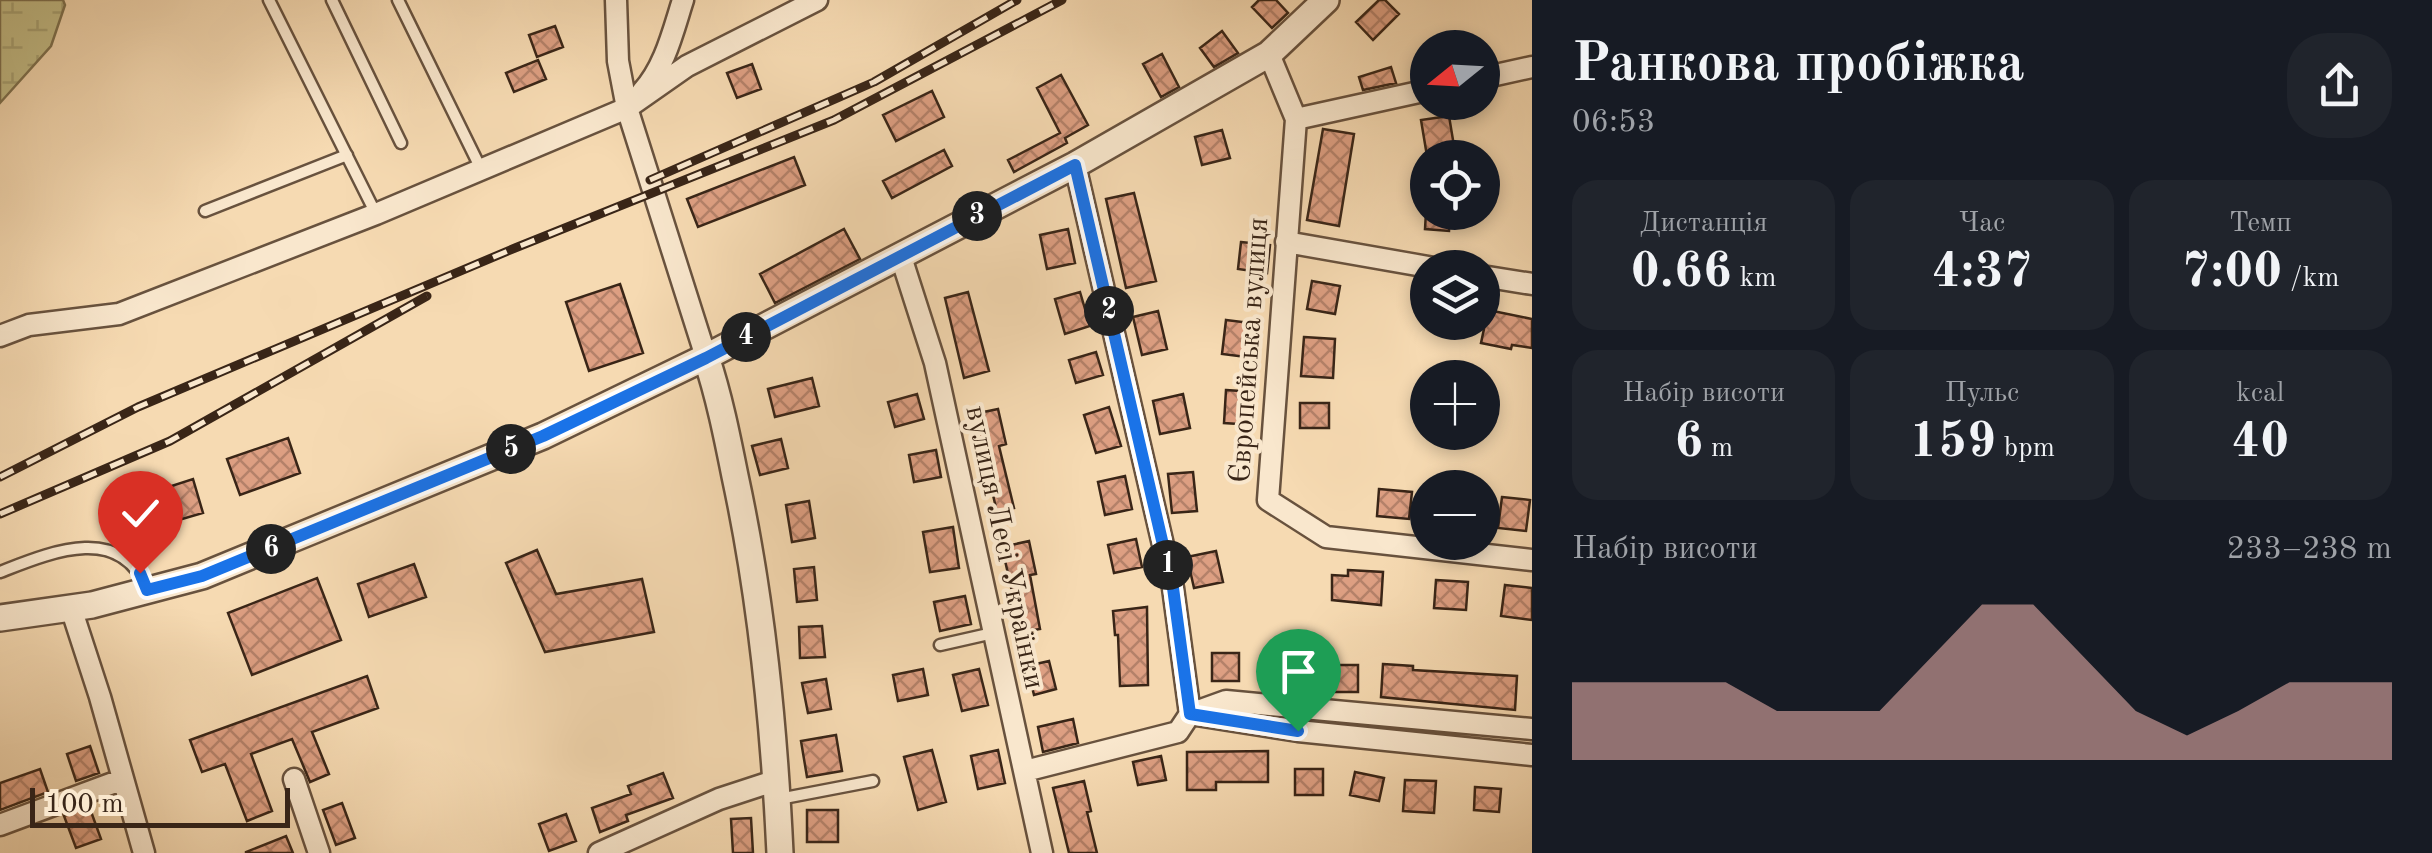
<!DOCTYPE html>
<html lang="uk">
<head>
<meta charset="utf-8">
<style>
	body { margin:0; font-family:"Old Standard TT",serif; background:#20242c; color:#f1f3f6; height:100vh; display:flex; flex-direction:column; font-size:38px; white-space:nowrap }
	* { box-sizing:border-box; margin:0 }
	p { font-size:32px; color:#9ea1a6 }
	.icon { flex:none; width:55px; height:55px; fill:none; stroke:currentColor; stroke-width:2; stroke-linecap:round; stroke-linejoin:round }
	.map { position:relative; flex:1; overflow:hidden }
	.details { display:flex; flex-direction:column; background:#171b24; width:900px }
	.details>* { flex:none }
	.needle { width:65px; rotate:252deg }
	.fabs { position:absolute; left:1410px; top:30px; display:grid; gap:20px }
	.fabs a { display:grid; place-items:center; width:90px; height:90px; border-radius:50%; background:#171b24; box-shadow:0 5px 15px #0003; font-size:50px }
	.scale { position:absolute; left:30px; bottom:25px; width:260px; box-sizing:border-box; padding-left:10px; border:5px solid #392517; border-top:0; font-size:28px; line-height:35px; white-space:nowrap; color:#392517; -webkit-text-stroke:8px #f9e7cd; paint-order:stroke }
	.pin { position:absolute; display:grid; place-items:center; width:85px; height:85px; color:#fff; margin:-102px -42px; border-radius:50% 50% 50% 0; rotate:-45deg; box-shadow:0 0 10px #0007 }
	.pin .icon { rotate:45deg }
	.km { position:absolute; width:50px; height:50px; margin:-25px; border-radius:50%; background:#222; color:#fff; font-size:28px; line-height:50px; text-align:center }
	.round { display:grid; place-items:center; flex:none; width:105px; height:105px; border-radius:40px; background:#20242c }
	.head { display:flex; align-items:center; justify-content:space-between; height:170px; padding:0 40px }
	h1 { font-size:55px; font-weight:700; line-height:75px }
	.figures { display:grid; grid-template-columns:repeat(3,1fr); gap:15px; height:170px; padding:10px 40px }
	.figures div { display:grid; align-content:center; border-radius:25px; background:#20242c; text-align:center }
	.figures b { font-size:50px; font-weight:700 }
	.figures small { font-size:28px; font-weight:400 }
	.figures p { font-size:28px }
	.chart { height:280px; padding:20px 40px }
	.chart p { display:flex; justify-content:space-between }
	.chart svg { width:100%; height:180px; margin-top:10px; fill:#c59692; opacity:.7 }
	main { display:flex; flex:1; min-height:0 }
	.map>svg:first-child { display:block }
	.wetland { fill:url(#wetland-marsh); stroke:#7e714f; stroke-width:2.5 }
	.building { fill:url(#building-cross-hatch); stroke:#392517; stroke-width:2.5 }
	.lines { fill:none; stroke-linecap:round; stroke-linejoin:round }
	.service-casing { stroke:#68523e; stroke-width:15 }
	.minor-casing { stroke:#68523e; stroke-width:25 }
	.tertiary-casing { stroke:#68523e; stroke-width:30 }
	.service { stroke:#f9e7cd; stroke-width:10 }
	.minor { stroke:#f9e7cd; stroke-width:20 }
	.tertiary { stroke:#f9e7cd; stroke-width:25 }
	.rail-casing { stroke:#392517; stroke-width:9 }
	.rail { stroke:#f9e7cd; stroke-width:5; stroke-dasharray:15; stroke-linecap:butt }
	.route-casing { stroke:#fff; stroke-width:20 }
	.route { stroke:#1a73e8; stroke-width:12 }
	.labels { text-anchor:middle; stroke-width:8; stroke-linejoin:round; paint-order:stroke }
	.street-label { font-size:30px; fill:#392517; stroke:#f9e7cd }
</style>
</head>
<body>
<main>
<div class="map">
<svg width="1532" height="853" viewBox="0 0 1532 853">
	<defs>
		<pattern id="wetland-marsh" width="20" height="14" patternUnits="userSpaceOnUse" patternTransform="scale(2.5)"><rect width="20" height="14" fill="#c3bd87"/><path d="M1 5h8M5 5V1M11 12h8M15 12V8" fill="none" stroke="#a8a274"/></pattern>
		<pattern id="building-cross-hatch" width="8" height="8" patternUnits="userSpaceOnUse" patternTransform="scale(2.5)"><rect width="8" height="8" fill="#dd9f82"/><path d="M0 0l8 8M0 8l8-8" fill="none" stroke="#b48169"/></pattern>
	</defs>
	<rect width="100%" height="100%" fill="#f6dab2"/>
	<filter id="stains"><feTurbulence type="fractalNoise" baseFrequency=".002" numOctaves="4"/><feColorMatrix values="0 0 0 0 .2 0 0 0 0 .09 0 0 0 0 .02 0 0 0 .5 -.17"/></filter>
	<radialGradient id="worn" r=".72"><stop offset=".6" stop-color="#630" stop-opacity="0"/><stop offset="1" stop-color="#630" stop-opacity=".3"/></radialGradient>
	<path class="wetland" d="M0 0H63L65 5 51 46 0 103Z"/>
	<path class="building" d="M1259 0H1276L1288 13 1272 28 1252 7Z
		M1379 0H1385L1399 14 1373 40 1356 22Z
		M555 26 563 47 537 57 529 35Z
		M1222 31 1238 53 1214 67 1200 48Z
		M1162 54 1179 87 1161 97 1143 64Z
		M538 60 546 79 514 92 506 73Z
		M752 64 761 89 737 98 727 73Z
		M1391 67 1396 83 1363 90 1359 77Z
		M1061 75 1088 125 1065 138 1067 143 1014 172 1008 160 1060 133 1037 88Z
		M932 91 944 117 896 141 883 115Z
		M1449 116 1455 152 1427 156 1421 120Z
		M1323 129 1354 134 1339 226 1307 220Z
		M1222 130 1230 158 1202 165 1195 137Z
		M944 150 952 166 892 198 883 181Z
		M794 157 805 185 698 227 687 199Z
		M1134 193 1156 281 1126 288 1106 199Z
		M1426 212H1450L1449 231 1425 229Z
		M844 229 860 259 775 303 760 274Z
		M1068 229 1075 263 1047 269 1040 235Z
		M1241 242 1270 245 1267 273 1238 269Z
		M1312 281 1340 286 1335 314 1307 309Z
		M620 284 643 353 589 371 566 302Z
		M968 292 989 371 964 378 945 298Z
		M1080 292 1090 326 1065 334 1055 299Z
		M1488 310 1532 319V348L1512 345 1511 349 1481 343Z
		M1158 311 1167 349 1142 355 1133 317Z
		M1226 320 1259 324 1255 358 1222 354Z
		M1304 337 1335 339 1333 378 1301 376Z
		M1096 352 1103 375 1076 383 1069 360Z
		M812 378 819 406 775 417 768 389Z
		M1226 390 1255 392 1254 425 1224 423Z
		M917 394 924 419 895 427 888 402Z
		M1183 394 1190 428 1160 434 1153 401Z
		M1300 403H1329V428H1300Z
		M1109 407 1121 446 1096 453 1084 415Z
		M998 409 1006 444 999 446 1014 508 997 512 974 414Z
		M288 438 300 473 240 495 227 459Z
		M781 439 788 468 760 475 752 446Z
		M936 450 941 477 914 482 909 455Z
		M1193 472 1197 511 1172 513 1168 474Z
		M1125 476 1132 509 1105 515 1098 482Z
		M193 479 203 513 172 522 162 489Z
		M1379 489 1412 492 1409 519 1377 516Z
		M1502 497 1530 500 1526 531 1498 528Z
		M809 501 815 538 792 542 786 505Z
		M953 527 959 568 930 572 923 532Z
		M1136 539 1142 567 1114 573 1108 545Z
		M1029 541 1036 574 1030 575 1040 629 1021 632 1002 547Z
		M537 550 556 594 642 579 654 632 545 652 506 563Z
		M1216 551 1223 582 1194 588 1187 557Z
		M414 564 426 597 369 617 358 584Z
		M814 567 817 600 797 602 794 569Z
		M1348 570 1383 572 1381 605 1332 600V575L1348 576Z
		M317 578 341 640 252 675 228 613Z
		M1436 580 1468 582 1466 610 1434 608Z
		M1505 585 1532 588V620L1501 616Z
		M965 596 971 624 940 631 934 602Z
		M1147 607 1148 685 1120 686 1118 635H1115L1113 611Z
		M822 626 825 657 800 658 799 627Z
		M1212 653H1239V681H1212Z
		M1267 658 1306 660 1304 689 1266 687Z
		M1049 661 1056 689 1034 695 1027 666Z
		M1383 664 1413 666V670L1517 676 1515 710 1381 697Z
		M1332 665H1358V692H1332Z
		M923 669 928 695 898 701 893 675Z
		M979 669 988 705 962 711 953 675Z
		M367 676 378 708 312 732 329 774 310 782 292 739 251 754 272 811 247 821 225 764 202 772 190 740Z
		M826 679 831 709 808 713 802 683Z
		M1073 719 1078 743 1043 752 1038 727Z
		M836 735 842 771 807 777 801 741Z
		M90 746 99 773 76 781 67 754Z
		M932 750 946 802 918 810 904 757Z
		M998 750 1005 783 978 789 971 756Z
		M1268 751V782H1216V790H1187V752Z
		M1161 756 1166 780 1138 785 1133 762Z
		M40 769 48 792 0 810V783Z
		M1295 769H1323V795H1295Z
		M1355 772 1384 778 1379 801 1350 795Z
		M663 773 673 798 626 815 628 821 600 832 592 808 631 794 628 786Z
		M1405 780 1436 781 1434 813 1403 811Z
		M1084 781 1091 811 1087 812 1097 853H1069L1053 788Z
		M1475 787 1501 789 1499 812 1474 810Z
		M342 803 355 838 336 845 323 810Z
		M89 806 101 839 76 848 64 816Z
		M807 810H838V842H807Z
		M566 814 576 841 549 851 539 824Z
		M751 818 753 853H733L731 819Z
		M286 836 293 853H246V852Z"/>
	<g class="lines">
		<defs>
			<path id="service" d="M269 0 376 214
				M332 0 401 143
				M398 0 481 169
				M205 211 347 155
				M0 572C49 553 120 522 147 589
				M940 645 993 633
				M779 799 873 781"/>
			<path id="minor" d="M616 0 618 61 627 108 706 357
				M1269 54 1296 119 1268 500 1326 537 1532 560
				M1482 78 1532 67
				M642 92C665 67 673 31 683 0
				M1296 119 1428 90
				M1075 165 1173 588 1190 714 1298 731 1532 755
				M1286 242 1434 268
				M901 257 935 363 1042 853
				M1482 276 1532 284
				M0 336 29 325 119 314 376 214 627 108 687 66 817 0
				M71 608 100 697 144 853
				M1025 771 1178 732 1190 714 1226 701 1532 729
				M294 779 319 853
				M0 825 121 780
				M599 853 719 799 777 780"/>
			<path id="tertiary" d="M706 357C719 396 727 436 735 476 762 601 774 725 780 853
				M0 618 92 605 202 576 543 436 706 357 1075 165 1269 54 1326 0"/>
		</defs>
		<use href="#service" class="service-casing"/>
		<use href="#minor" class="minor-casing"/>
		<use href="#tertiary" class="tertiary-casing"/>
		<use href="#service" class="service"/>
		<use href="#minor" class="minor"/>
		<use href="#tertiary" class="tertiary"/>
		<defs>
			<path id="rail" d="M650 180 874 82 1017 0
				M0 477 138 407 515 248 834 120 1062 0
				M0 514 170 441 427 296"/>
		</defs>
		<use href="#rail" class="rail-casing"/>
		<use href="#rail" class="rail"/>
	</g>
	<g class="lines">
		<defs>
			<path id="route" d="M140 573 147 590 202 576 543 436 706 358 1075 165 1173 588 1190 714 1298 731"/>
		</defs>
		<use href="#route" class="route-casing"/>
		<use href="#route" class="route"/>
	</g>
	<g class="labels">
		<g class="street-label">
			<text transform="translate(1248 350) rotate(-86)" y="10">Європейська вулиця</text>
			<text transform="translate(1006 547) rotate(78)" y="10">вулиця Лесі Українки</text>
		</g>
	</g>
	<rect width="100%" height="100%" filter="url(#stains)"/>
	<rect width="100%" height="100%" fill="url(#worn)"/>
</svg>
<div class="fabs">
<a><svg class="needle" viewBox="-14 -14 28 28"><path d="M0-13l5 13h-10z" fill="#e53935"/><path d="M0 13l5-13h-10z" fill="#9ea1a6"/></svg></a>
<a><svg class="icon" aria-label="locate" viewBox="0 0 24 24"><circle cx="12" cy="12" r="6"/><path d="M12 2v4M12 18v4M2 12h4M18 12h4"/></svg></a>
<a><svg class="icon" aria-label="layers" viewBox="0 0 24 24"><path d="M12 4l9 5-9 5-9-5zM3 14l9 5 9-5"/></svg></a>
<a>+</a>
<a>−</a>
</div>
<div class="scale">100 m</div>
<div class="pin" style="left:1298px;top:731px;background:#1e9e55"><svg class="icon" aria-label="arrive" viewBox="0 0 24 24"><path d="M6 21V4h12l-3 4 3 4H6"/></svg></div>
<div class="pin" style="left:140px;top:573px;background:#d93025"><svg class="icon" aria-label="check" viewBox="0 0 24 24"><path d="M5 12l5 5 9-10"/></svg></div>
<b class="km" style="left:1168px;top:565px">1</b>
<b class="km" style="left:1109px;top:311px">2</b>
<b class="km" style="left:977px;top:216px">3</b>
<b class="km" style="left:746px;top:337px">4</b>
<b class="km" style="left:511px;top:449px">5</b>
<b class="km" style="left:271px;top:549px">6</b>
</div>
<section class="details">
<div class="head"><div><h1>Ранкова пробіжка</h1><p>06:53</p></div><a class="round"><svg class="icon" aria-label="share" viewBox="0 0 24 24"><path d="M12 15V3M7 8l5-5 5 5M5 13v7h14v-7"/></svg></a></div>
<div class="figures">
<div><p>Дистанція</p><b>0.66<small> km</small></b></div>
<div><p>Час</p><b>4:37</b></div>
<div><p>Темп</p><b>7:00<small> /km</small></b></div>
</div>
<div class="figures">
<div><p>Набір висоти</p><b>6<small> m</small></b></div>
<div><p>Пульс</p><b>159<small> bpm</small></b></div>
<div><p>kcal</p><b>40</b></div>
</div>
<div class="chart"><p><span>Набір висоти</span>233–238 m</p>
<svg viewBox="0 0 160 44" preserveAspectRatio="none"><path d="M0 44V25L10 25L20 25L30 25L40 32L50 32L60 32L70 19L80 6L90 6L100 19L110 32L120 38L130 32L140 25L150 25L160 25V44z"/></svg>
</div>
</section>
</main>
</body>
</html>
